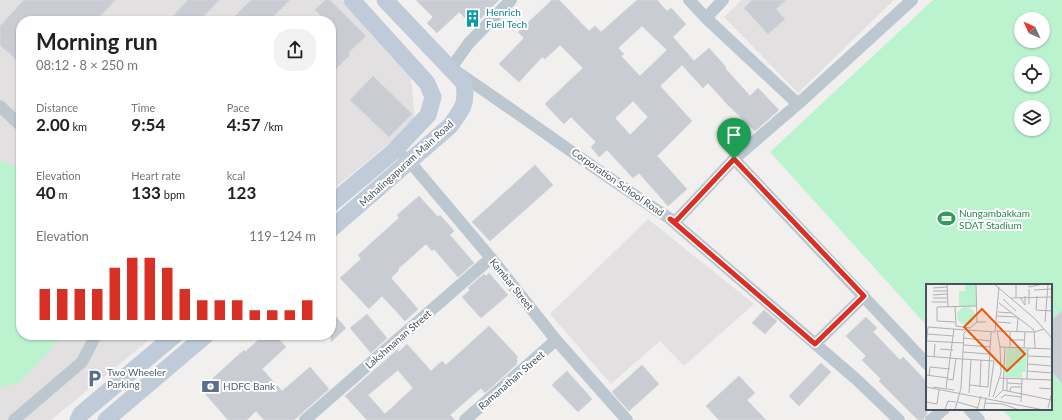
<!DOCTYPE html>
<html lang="en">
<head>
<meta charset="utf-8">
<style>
	body { margin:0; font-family:Lato,sans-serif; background:#f2f2f2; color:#222; height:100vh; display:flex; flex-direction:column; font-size:15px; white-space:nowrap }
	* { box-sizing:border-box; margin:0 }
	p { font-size:13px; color:#767676 }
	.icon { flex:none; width:22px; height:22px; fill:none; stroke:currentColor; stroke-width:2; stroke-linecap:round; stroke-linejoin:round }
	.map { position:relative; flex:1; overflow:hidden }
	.drawer { position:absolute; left:16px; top:16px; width:320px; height:324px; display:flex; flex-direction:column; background:#fff; border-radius:16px; box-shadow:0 1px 3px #0004 }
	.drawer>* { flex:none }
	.needle { width:26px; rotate:314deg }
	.controls { position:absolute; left:1014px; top:12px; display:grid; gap:8px }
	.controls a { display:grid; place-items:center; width:36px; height:36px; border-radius:50%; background:#fff; box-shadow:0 1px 3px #0004; font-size:20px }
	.pin { position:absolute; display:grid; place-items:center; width:34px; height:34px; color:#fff; margin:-41px -17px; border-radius:50% 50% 50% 0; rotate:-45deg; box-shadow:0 0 4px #0007 }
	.pin .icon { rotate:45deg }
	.round { display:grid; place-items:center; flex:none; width:42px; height:42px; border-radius:16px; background:#f2f2f2 }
	.head { display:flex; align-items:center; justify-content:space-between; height:68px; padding:0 20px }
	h1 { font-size:22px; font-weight:700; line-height:30px }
	.stats { display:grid; grid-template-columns:repeat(3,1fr); gap:6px; height:68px; padding:4px 20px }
	.stats div { display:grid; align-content:center }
	.stats b { font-size:17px; font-weight:700 }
	.stats small { font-size:11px; font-weight:400 }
	.stats p { font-size:11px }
	.chart { height:112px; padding:8px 20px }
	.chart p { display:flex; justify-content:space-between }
	.chart svg { width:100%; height:72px; margin-top:4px; stroke:#d93025; stroke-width:6 }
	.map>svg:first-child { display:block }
	.education { fill:#e3e0e1 }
	.green { fill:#bbf3cf; fill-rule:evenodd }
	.building { fill:#c9ccd2; stroke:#d3d6db; fill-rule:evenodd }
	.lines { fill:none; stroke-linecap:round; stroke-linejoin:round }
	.street { stroke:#bcc7cf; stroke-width:12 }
	.secondary { stroke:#bfcbd8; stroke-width:17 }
	.route-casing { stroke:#fff; stroke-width:8 }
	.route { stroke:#d93025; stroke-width:5 }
	.labels { text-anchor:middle; stroke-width:4; stroke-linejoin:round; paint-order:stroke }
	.culture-label { font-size:10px; fill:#0d838f; stroke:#fff; text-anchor:start }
	.street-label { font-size:10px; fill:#46535e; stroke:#fff }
	.leisure-label { font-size:10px; fill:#27864d; stroke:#fff; text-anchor:start }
	.service-label { font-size:10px; fill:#4e5e75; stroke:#fff; text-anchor:start }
	.inset-road { fill:none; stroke:#adb1b5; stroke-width:1 }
	.view { fill:#e8590c; fill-opacity:0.15; stroke:#e8590c; stroke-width:2 }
	.inset-edge { fill:none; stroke:#46535e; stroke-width:2 }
</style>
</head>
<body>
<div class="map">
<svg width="1062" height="420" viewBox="0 0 1062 420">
	<rect width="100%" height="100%" fill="#f2efef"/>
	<path class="education" d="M0 0H342L411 77 415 122 331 191V21H21V335H155L51 420H0Z
		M742 0H894L798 93 724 17Z
		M648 219 754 304 684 366 660 341 611 384 550 314Z"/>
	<path class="green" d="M933 0H1062V420H1012L1002 409H1051V285H927V326L770 152ZM1021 19H1043V41H1021ZM1021 63H1043V85H1021ZM1021 107H1043V129H1021Z
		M0 160 17 168 21 175V335H57L52 348 20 382 0 388Z"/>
	<path class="building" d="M24 0H115L96 21H21V64L0 45V26Z
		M188 0H219L199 21H168Z
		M251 0H290L269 21H230Z
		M325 0H330L366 36 348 53 350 55 331 74V21H326L315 10Z
		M416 0H499L473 26 459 12 437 33 427 23 433 17Z
		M552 0H559L589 31 595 26 601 32 637 0H657L667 11 671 8 686 24 673 37 694 61 709 48 726 67 725 68 750 96 758 88 779 110 755 131 727 104 708 83 703 88 682 65 660 86 692 121 657 156 687 189 668 206 639 173 633 178 607 150 599 157 591 147 596 142 571 117 564 124 545 104 583 68 560 45 545 59 542 57 519 82 499 64 524 38 518 32ZM642 26 667 50 640 76 621 56 624 54 618 48ZM633 101 648 117 630 135 615 118Z
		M752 0H786L776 9 785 19 768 34 744 8Z
		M373 76 412 114 389 137 350 100Z
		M535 165 553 185 490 241 472 222Z
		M419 196 438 217 440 215 454 231 450 235 474 263 458 277 434 249 432 251 426 244 398 269 399 270 391 278 418 309 405 321 382 296 369 309 340 278 361 259 358 255 399 218 397 215Z
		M489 273 508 295 481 318 462 297 470 290 468 288 484 274 486 276Z
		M764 310 777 321 765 334 752 323Z
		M331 311 346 328 331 342Z
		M1062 311V383L1051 371V321Z
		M367 314 387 338 371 353 350 328Z
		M866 317 877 328 873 332 900 360 903 357 927 382V414L923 420H918L879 381 881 379 862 360 866 356 846 336Z
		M489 326 518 357 516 359 518 361 516 363 517 364 485 393 481 388 450 415 455 420H367L345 396 397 350 399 352 407 344 431 371 442 361 446 365ZM398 370 413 388 385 414 368 395Z
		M264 335H275L286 347 262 369 282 391 310 367 329 389 294 420H264L256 411 247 420H228L201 389 244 350 245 352Z
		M821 363 831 372 799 406 789 396Z
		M642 365 659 384 629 411 612 392Z
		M567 371 592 399 578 412 552 385Z
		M739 376 755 393 747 400 766 420H719L706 406Z"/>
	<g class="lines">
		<path class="street" d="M511 0 469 43 451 68C526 118 599 173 675 222L734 159 798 104 912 0
			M689 0 706 18 798 104
			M706 18 723 0
			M0 106 21 126
			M404 157 410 162 491 258 556 340 627 420
			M734 159 927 364
			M670 219 856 379 899 420
			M815 344 864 296
			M969 409 979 420
			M14 420 82 362 96 335
			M305 420 491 258
			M465 420 556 340
			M931 420 944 409"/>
		<path class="secondary" d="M331 204 393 152 428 115 433 97 427 83 352 0
			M331 229 450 126C463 108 467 105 464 83L385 0
			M78 420 81 414 175 335
			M106 420 206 335"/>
	</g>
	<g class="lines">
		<defs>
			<path id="route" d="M734 159 864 296 815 344 670 219 675 222Z"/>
		</defs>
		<use href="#route" class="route-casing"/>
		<use href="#route" class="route"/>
	</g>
	<defs>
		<symbol id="building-bare" viewBox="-9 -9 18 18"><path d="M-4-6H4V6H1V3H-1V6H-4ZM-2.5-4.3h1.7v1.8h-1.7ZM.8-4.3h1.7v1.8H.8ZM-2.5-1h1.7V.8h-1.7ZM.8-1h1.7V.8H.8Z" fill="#0f9aa8" stroke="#fff" stroke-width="2.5" paint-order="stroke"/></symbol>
		<symbol id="stadium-bare" viewBox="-9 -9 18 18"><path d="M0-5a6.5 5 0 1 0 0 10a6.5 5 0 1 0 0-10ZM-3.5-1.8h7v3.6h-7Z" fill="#2e9e5b" stroke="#fff" stroke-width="2.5" paint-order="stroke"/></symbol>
		<symbol id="parking-bare" viewBox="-9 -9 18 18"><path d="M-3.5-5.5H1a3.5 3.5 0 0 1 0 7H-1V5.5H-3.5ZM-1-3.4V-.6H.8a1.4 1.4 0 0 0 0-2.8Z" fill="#5c6f8a" stroke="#fff" stroke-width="2.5" paint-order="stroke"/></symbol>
		<symbol id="bank-bare" viewBox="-9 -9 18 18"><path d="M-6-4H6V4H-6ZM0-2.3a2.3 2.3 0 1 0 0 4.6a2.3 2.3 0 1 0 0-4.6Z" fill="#5c6f8a" stroke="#fff" stroke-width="2.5" paint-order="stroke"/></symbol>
	</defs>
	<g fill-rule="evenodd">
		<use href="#building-bare" x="460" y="6" width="25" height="25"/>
		<use href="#stadium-bare" x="934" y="206" width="25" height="25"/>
		<use href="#parking-bare" x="82" y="366" width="25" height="25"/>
		<use href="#bank-bare" x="198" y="374" width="25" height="25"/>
	</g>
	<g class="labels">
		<g class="culture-label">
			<text x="486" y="16">Henrich<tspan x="486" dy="12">Fuel Tech</tspan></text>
		</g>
		<g class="street-label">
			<text transform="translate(406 163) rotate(-42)" y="4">Mahalingapuram Main Road</text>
			<text transform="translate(618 182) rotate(35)" y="4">Corporation School Road</text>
			<text transform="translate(512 284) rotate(51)" y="4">Kambar Street</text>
			<text transform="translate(398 339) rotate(-41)" y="4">Lakshmanan Street</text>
			<text transform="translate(511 380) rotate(-41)" y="4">Ramanathan Street</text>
		</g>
		<g class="leisure-label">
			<text x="959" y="217">Nungambakkam<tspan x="959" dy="12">SDAT Stadium</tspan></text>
		</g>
		<g class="service-label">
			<text x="107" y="376">Two Wheeler<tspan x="107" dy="12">Parking</tspan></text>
			<text x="223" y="390">HDFC Bank</text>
		</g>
	</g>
	<g transform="translate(926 284)">
		<rect width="126" height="126" fill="#f2efef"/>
		<path d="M39 0 50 1V22H33V7H39ZM31 32a9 9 0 1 1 18 0a9 9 0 1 1-18 0ZM81 64 101 65 100 88H96V94L79 93Z" fill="#bbf3cf"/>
		<path class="inset-road" d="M21 0 22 23M50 0 51 38H60M68 0 108 34 126 54M103 0V3L117 0M7 4 21 3M103 5V20M108 6 126 5M7 7H21M7 11 21 10M111 12 110 26 126 27M90 13V0M94 13 99 21V12M7 14H21M85 14 126 13M77 15 90 27M6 18H21M73 19 108 46 109 64M29 23 30 42 44 44 51 38M72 28 86 29M71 32 91 33M29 38 11 37V23L51 22M71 38 85 39M119 38 122 0M118 45 109 48 71 47 74 63 126 65M91 47 92 33M1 50 28 52M38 54 65 57M84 56H99M1 57 38 59M38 61 64 63M0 63 2 43 39 46M84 63V47M98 64 99 48M14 65 27 66M37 68 63 70M0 72 36 75M102 72 126 73M8 73 9 60M37 75 68 77 63 113M101 80 126 82M101 87 126 89M0 91 22 94M3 92 4 83 24 85M73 94 126 96M22 95 27 96 30 74M101 95 102 65M81 99 96 100M44 101 62 103 65 48M0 103 118 126M7 103 28 106M54 103 55 76M20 104 28 45M113 104 126 105M77 106 79 63M81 107V94M84 107 85 103H95M43 109 45 76M67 113 75 89 74 63M69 114 77 106 125 116M75 114 79 111 95 113M0 118 11 120 13 106M32 118 52 124M95 118 96 95M59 119 77 120 93 126M122 124 126 108M58 125 60 113M19 126 22 117 30 118M29 126 35 104 38 49 41 46 69 48 73 3M51 126 55 112"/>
		<path class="view" d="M56 25 99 70 81 87 38 43Z"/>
		<rect width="126" height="126" class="inset-edge"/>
	</g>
</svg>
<div class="controls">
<a><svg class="needle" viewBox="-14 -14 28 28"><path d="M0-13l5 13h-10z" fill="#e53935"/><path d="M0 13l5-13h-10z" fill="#767676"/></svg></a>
<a><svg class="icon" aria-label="locate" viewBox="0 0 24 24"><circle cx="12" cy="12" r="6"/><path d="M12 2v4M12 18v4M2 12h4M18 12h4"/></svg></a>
<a><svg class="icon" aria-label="layers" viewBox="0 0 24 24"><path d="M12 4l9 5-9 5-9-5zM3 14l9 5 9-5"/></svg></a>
</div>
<div class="pin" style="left:734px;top:159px;background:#1e9e55"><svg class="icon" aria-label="arrive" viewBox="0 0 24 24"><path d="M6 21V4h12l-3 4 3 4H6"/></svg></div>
<section class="drawer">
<div class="head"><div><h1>Morning run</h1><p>08:12 · 8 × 250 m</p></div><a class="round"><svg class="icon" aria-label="share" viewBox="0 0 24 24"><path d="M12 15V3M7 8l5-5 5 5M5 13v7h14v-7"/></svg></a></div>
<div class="stats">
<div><p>Distance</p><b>2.00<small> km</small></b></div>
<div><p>Time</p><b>9:54</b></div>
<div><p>Pace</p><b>4:57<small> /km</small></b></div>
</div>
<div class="stats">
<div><p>Elevation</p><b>40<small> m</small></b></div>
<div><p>Heart rate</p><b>133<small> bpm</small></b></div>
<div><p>kcal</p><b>123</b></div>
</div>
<div class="chart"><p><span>Elevation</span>119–124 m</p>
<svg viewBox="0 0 160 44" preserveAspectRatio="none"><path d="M5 44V25M15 44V25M25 44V25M35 44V25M45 44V12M55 44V6M65 44V6M75 44V12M85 44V25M95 44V32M105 44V32M115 44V32M125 44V38M135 44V38M145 44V38M155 44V32"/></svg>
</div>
</section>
</div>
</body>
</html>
